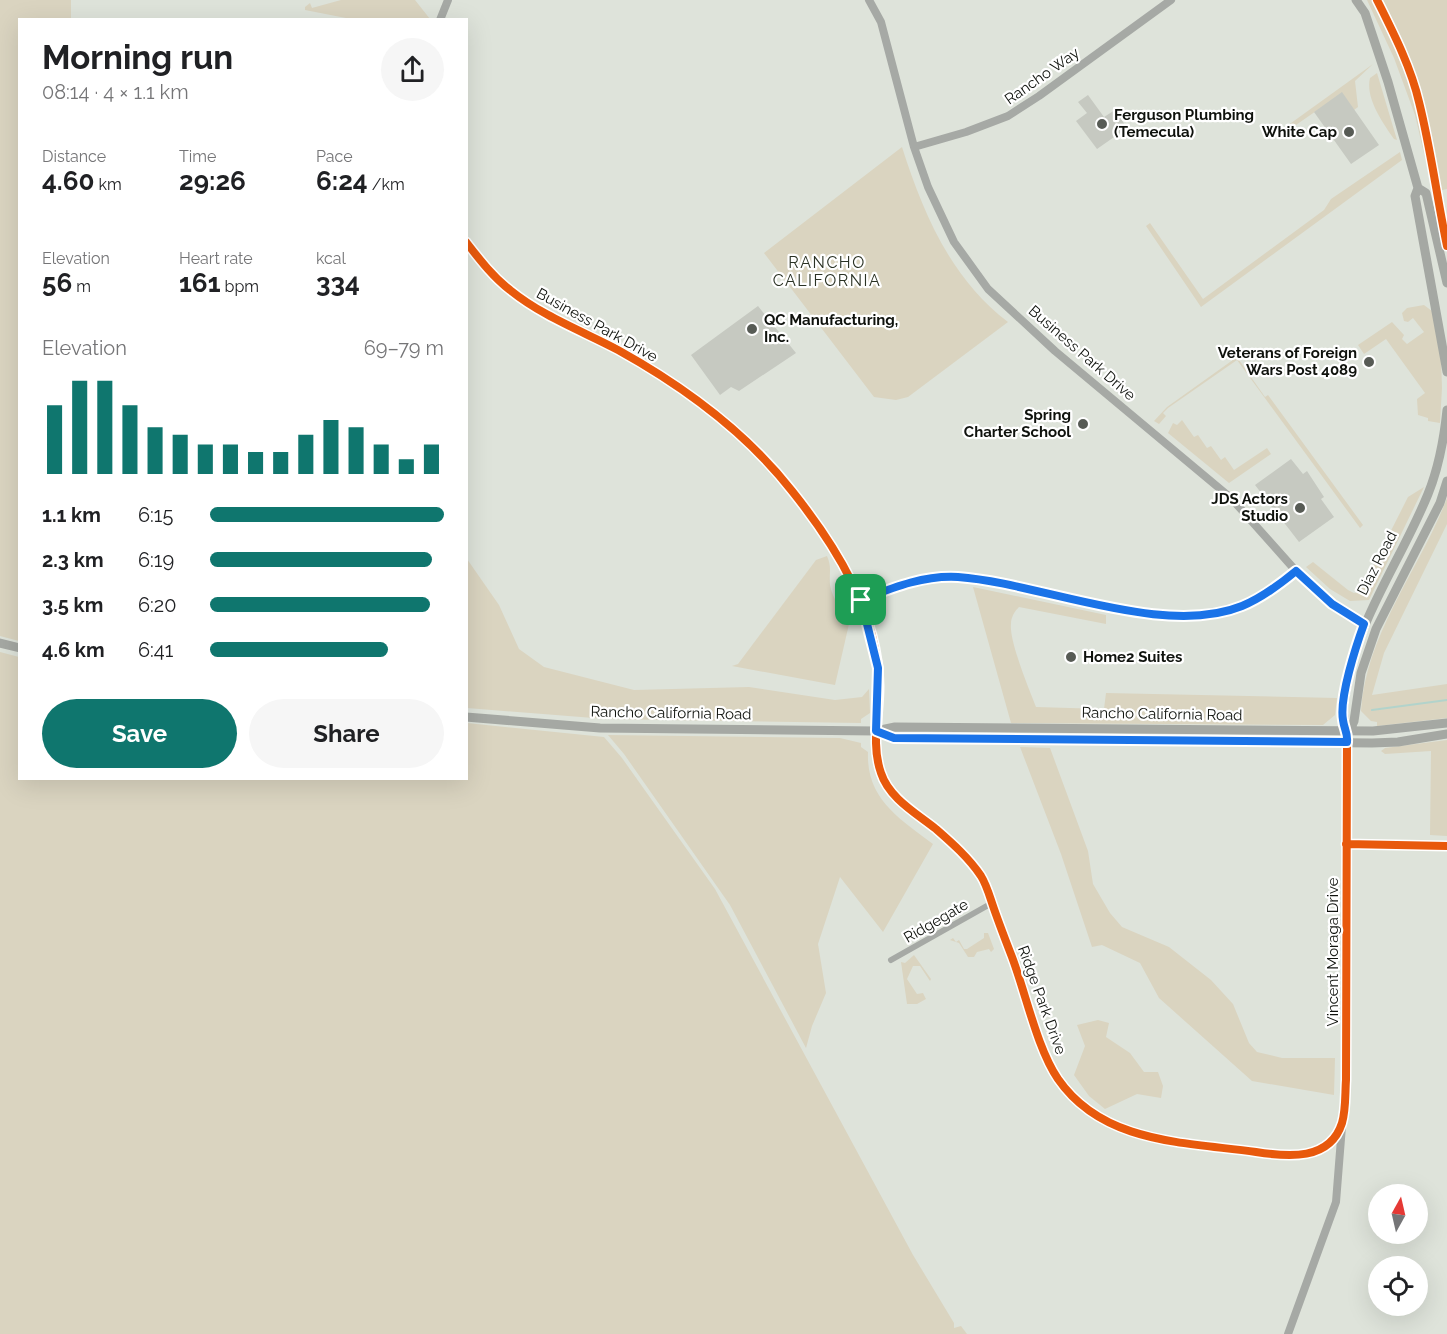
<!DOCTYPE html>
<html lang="en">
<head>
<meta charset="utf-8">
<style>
	body { margin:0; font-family:Raleway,sans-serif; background:#f6f6f6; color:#202124; height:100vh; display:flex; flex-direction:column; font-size:22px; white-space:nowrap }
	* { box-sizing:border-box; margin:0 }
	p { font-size:20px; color:#757577 }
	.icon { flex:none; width:33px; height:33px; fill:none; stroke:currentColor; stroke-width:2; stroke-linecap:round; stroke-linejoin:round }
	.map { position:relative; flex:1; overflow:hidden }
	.sheet { position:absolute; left:18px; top:18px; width:450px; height:762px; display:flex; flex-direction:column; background:#fff; border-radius:0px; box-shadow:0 6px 24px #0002 }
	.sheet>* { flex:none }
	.needle { width:39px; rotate:8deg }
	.tools { position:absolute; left:1368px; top:1184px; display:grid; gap:12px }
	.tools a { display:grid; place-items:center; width:60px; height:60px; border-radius:50%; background:#fff; box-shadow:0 6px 24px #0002; font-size:30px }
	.pin { position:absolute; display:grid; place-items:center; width:51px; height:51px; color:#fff; margin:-26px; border-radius:12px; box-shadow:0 3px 9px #0006 }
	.round { display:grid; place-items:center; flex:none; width:63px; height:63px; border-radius:32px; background:#f6f6f6 }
	.headline { display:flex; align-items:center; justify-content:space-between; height:102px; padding:0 24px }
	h1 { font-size:33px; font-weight:700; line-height:45px }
	.stats { display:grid; grid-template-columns:repeat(3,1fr); gap:9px; height:102px; padding:6px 24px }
	.stats div { display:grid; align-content:center }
	.stats b { font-size:26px; font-weight:700 }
	.stats small { font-size:16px; font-weight:400 }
	.stats p { font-size:16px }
	.chart { height:168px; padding:12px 24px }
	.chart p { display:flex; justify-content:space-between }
	.chart svg { width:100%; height:108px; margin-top:6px; stroke:#0f766e; stroke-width:6 }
	.button { display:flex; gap:12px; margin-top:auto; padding:12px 24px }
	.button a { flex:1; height:69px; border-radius:36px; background:#0f766e; color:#fff; font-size:24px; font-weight:700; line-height:69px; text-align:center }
	.button a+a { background:#f6f6f6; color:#202124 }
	ul { padding:0 24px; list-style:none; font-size:20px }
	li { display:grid; grid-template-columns:96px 72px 1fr; align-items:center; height:45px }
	li i { height:15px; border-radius:8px; background:#0f766e }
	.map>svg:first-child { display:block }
	.green { fill:#dad4c0 }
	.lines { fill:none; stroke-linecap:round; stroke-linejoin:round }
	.stream { stroke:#b2d3cb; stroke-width:2 }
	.building { fill:#c6c9c1 }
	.minor { stroke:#a6a9a5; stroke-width:6 }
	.tertiary { stroke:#a6a9a5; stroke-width:8 }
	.secondary { stroke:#a5a8a3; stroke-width:9 }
	.cycleway-casing { stroke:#fff; stroke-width:11 }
	.cycleway { stroke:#e8590c; stroke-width:8 }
	.route-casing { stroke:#fff; stroke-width:12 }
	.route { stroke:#1a73e8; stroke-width:8 }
	.poi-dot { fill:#575b55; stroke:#fff; stroke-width:2 }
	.labels { text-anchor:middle; stroke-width:4.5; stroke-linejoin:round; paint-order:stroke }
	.street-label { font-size:15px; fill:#0f120d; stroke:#fff }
	.poi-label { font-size:15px; font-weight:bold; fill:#0f120d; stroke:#fff; text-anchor:end }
	.neighbourhood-label { font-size:16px; letter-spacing:1.5px; fill:#2a3224; stroke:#fff }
</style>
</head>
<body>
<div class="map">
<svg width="1447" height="1334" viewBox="0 0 1447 1334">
	<rect width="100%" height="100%" fill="#dee3da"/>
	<path class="green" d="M0 0H71V19L20 20 19 641 0 636Z
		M341 0H415L430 19H351L305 10V7L310 3 312 8Z
		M1367 0H1447V189L1433 192 1415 115 1394 58Z
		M1373 64 1355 81 1358 107 1354 110 1342 93 1283 134 1280 131Z
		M1377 73 1397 140 1394 139C1383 123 1365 98 1370 78Z
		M902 147C923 213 951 279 1008 322L908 397 896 400 874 397 764 253Z
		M1400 152 1402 160 1201 307 1146 226 1150 223 1203 299 1324 210 1331 199Z
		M1424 305 1432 311 1441 358 1442 388 1440 423 1428 421V418L1418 415 1417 399 1425 393 1386 339 1364 354 1358 345 1392 322 1404 335 1402 339 1407 344 1424 332 1413 318 1408 322 1404 321 1402 313 1407 308Z
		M1237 357 1265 397 1268 395 1363 525 1360 528 1237 360 1168 408 1163 413 1166 416 1159 424 1154 421 1167 407Z
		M1182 420 1194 437 1198 435 1207 448 1211 446 1221 460 1225 457 1234 470 1267 448 1271 454 1229 483 1168 433 1173 423 1177 425Z
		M1424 487 1369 600 1350 601 1330 589 1306 567 1313 562 1348 590 1354 593 1360 592 1408 497Z
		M1447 498V524L1384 653 1372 695 1447 684V718L1377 726V722L1371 721 1361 711C1366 633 1420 569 1447 498Z
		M827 556C832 567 829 573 830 585 832 598 843 612 849 624L835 685 732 666 738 664 816 560Z
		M467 559 499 605 519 649 544 667 634 690 749 687 835 700 862 697 869 689 870 713 861 719V723L606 719 467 708Z
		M973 587 1106 615V624L1019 607C1015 611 1011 617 1011 624 1009 641 1029 689 1036 707L1104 709 1106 693 1337 698 1335 715 1323 725 1011 723Z
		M0 652 19 657 20 778H466L467 723 604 737 622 758 715 889 913 1255 954 1323V1328L961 1326 967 1334H0Z
		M608 735 840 738 861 743V747L868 752C866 799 900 819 933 844L883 932 840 877 818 944 826 993 812 1026 806 1048 730 905 624 754Z
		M1447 740V836L1430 835 1431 751 1385 754 1381 751 1385 748Z
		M1020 747 1050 748 1088 851 1093 884 1110 913 1122 927 1169 947 1211 980 1233 1004 1249 1043 1257 1052 1282 1058H1335L1334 1095 1252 1081 1159 998 1140 963 1102 945 1092 947 1061 854Z
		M984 933H988L994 949 991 952 989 949 977 952 974 957H968L959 943 950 940 953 938 956 942 959 940 964 949H967L984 938Z
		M914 955 931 979 930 981 920 966H913L907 979 917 994 923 993 926 999 917 1004H907L901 962 905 963Z
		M1098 1020 1109 1023 1106 1037 1130 1053 1144 1072H1158L1163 1086 1161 1098 1137 1094 1105 1109 1089 1096 1074 1075 1085 1046 1077 1025Z"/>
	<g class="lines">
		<path class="stream" d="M1372 710 1447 700"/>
	</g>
	<path class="building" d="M1342 92 1379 145 1351 164 1314 112Z
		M1088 95 1104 117 1115 110 1127 128 1097 149 1076 121 1087 113 1078 102Z
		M758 306 796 353 739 391 731 387 720 395 691 355Z
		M1291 459 1303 474 1307 471 1324 497 1321 499 1334 517 1299 542 1255 485Z"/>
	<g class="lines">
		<path class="minor" d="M891 960 992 903"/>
		<path class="tertiary" d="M869 0 881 22 914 147 928 187 954 242 988 289 1055 351 1231 498 1296 571 1317 592 1364 624
			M440 20 448 0
			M914 147 966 132 1008 116 1039 96 1171 0
			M466 242C480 260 493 277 510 290 542 316 582 331 618 350 683 386 746 432 792 491 836 546 878 613 879 686 879 715 871 745 881 773 889 798 916 813 936 829 952 843 969 858 981 876 986 884 989 894 992 903 998 921 1005 939 1012 957 1026 994 1037 1048 1058 1079 1103 1144 1185 1142 1256 1152 1288 1157 1330 1161 1342 1123 1346 1110 1345 1093 1346 1080L1347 742
			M861 600C892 588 923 575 958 577 1041 583 1164 638 1242 606 1262 598 1279 585 1296 571
			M1346 844 1447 846
			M1288 1334 1336 1202 1342 1126"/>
		<path class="secondary" d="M1356 0 1365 13 1388 82 1418 188 1415 196 1447 372
			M1418 188 1426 193 1447 283
			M0 643 20 648
			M466 717 600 728 876 731 895 727 1373 731 1447 723
			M876 731 894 738 1372 743 1398 742 1447 734
			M1348 731C1341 717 1344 706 1346 691 1357 618 1401 561 1428 494 1439 467 1444 439 1447 410
			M1348 734 1354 721 1361 673 1376 629 1440 503 1447 481"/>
		<defs>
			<path id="cycleway" d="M1377 0C1393 32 1411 67 1419 102 1431 150 1437 198 1447 246
				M466 242C480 260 493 277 510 290 542 316 582 331 618 350 683 386 746 432 792 491 836 546 878 613 879 686 879 715 871 745 881 773 889 798 916 813 936 829 952 843 969 858 981 876 986 884 989 894 992 903 998 921 1005 939 1012 957 1026 994 1037 1048 1058 1079 1103 1144 1185 1142 1256 1152 1288 1157 1330 1161 1342 1123 1346 1110 1345 1093 1346 1080L1347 742
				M1346 844 1447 846"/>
		</defs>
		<use href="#cycleway" class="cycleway-casing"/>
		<use href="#cycleway" class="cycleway"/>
	</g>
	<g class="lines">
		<defs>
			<path id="route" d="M1296 571 1332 604 1364 624C1356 646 1339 698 1343 720 1344 729 1348 733 1347 742L894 738 876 731 878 668 861 600C892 588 923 575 958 577 1041 583 1164 638 1242 606 1262 598 1279 585 1296 571Z"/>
		</defs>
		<use href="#route" class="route-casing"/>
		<use href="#route" class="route"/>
	</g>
	<g class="poi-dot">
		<circle cx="1102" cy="124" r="6"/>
		<circle cx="1349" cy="132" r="6"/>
		<circle cx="752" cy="329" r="6"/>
		<circle cx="1369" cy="362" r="6"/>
		<circle cx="1083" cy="424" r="6"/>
		<circle cx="1300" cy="508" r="6"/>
		<circle cx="1071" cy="657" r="6"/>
	</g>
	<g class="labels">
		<g class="street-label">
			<text transform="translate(1042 76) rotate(-35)" y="5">Rancho Way</text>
			<text transform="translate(597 325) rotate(29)" y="5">Business Park Drive</text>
			<text transform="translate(1082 353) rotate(41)" y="5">Business Park Drive</text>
			<text transform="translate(1377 563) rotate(-63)" y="5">Diaz Road</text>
			<text transform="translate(671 713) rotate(1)" y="5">Rancho California Road</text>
			<text transform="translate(1162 714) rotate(1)" y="5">Rancho California Road</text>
			<text transform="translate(936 921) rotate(-30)" y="5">Ridgegate</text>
			<text transform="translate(1333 952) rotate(-90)" y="5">Vincent Moraga Drive</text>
			<text transform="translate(1042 1000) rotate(70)" y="5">Ridge Park Drive</text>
		</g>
		<g class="poi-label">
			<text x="1114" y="120" text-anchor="start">Ferguson Plumbing<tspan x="1114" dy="17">(Temecula)</tspan></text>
			<text x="1337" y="137">White Cap</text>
			<text x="764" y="325" text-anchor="start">QC Manufacturing,<tspan x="764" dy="17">Inc.</tspan></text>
			<text x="1357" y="358">Veterans of Foreign<tspan x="1357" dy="17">Wars Post 4089</tspan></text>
			<text x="1071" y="420">Spring<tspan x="1071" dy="17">Charter School</tspan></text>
			<text x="1288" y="504">JDS Actors<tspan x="1288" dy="17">Studio</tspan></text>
			<text x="1083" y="662" text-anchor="start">Home2 Suites</text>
		</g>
		<g class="neighbourhood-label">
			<text x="827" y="268">RANCHO<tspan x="827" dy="18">CALIFORNIA</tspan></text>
		</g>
	</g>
</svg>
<div class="tools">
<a><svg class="needle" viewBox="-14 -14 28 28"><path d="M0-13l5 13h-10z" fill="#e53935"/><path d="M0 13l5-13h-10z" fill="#757577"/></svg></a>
<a><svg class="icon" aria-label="locate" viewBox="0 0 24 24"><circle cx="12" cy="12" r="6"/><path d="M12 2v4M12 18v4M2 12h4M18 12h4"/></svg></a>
</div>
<div class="pin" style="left:861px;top:600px;background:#1e9e55"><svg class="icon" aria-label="arrive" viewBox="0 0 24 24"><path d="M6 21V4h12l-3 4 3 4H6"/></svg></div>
<section class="sheet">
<div class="headline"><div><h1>Morning run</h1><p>08:14 · 4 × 1.1 km</p></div><a class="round"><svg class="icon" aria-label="share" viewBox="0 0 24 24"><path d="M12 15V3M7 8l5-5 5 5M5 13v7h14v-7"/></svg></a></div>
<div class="stats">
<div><p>Distance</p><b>4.60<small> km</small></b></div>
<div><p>Time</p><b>29:26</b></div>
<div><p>Pace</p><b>6:24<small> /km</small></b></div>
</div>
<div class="stats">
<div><p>Elevation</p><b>56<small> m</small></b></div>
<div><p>Heart rate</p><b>161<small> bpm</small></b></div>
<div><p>kcal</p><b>334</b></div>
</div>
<div class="chart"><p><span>Elevation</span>69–79 m</p>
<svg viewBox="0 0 160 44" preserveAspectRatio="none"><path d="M5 44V16M15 44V6M25 44V6M35 44V16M45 44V25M55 44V28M65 44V32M75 44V32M85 44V35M95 44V35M105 44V28M115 44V22M125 44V25M135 44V32M145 44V38M155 44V32"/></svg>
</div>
<ul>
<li><b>1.1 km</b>6:15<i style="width:100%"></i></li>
<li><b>2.3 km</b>6:19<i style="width:95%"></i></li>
<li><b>3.5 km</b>6:20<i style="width:94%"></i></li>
<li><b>4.6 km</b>6:41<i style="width:76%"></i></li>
</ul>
<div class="button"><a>Save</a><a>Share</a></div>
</section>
</div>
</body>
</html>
